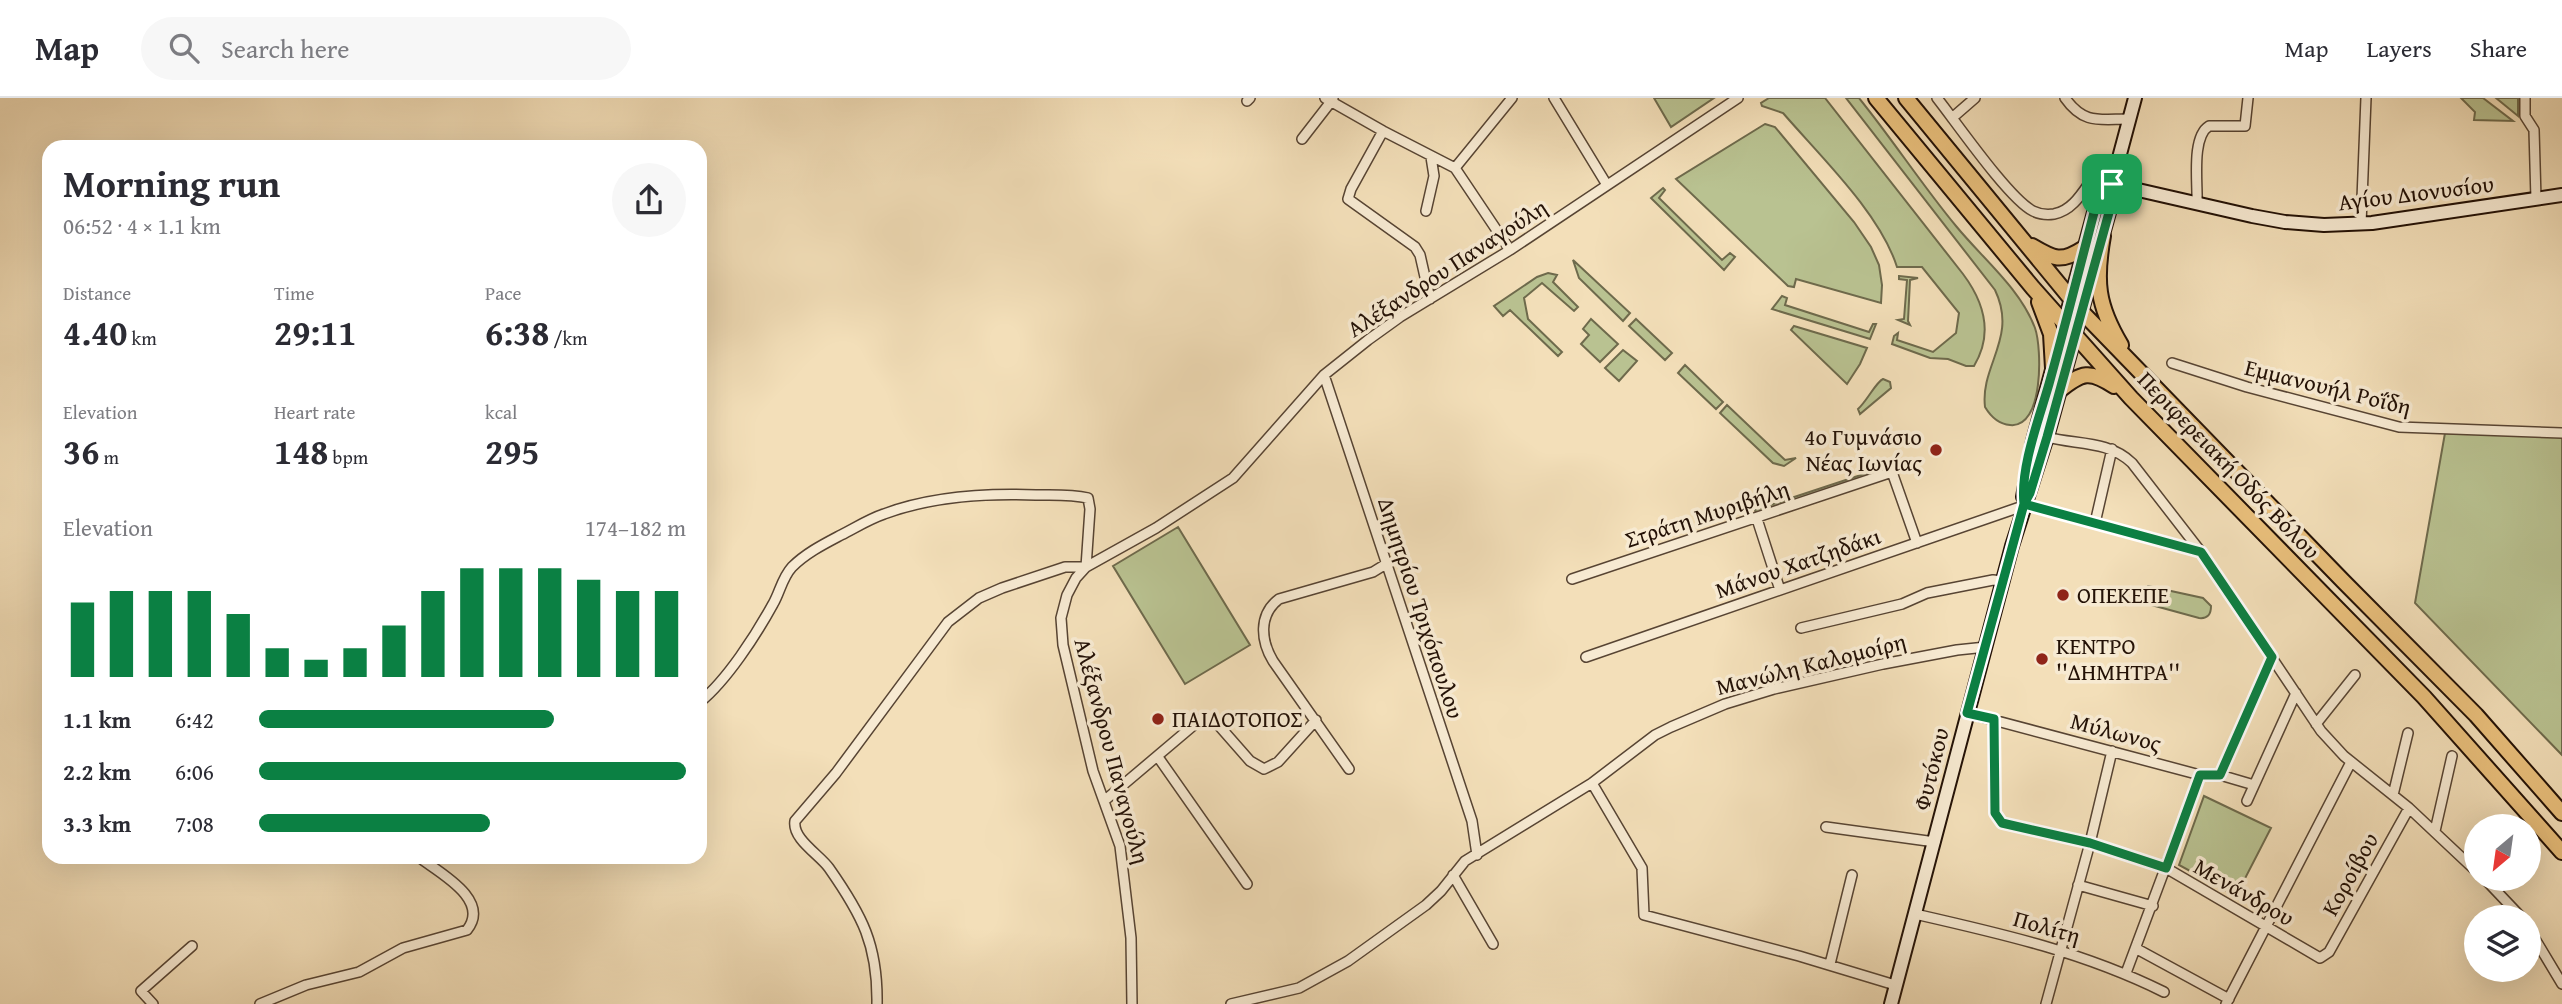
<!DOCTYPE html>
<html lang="en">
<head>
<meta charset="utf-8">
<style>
	body { margin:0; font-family:"Gentium Book Plus",serif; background:#f7f7f7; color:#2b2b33; height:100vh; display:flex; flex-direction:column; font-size:26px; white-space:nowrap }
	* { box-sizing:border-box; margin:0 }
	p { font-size:23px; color:#7c7c81 }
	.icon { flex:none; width:38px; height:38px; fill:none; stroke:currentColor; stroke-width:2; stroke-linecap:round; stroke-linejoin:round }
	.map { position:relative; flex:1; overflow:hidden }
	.sheet { position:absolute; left:42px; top:42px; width:665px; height:724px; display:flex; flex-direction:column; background:#fff; border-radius:21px; box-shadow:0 7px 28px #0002 }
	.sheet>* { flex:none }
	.needle { width:46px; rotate:209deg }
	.tools { position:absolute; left:2464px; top:716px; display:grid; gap:14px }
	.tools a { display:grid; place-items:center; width:77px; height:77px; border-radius:50%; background:#fff; box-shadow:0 7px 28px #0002; font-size:35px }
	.pin { position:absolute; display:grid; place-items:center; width:60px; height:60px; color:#fff; margin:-30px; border-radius:14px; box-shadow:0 4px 10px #0006 }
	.round { display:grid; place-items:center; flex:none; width:74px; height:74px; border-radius:37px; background:#f7f7f7 }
	.overview { display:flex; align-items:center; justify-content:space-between; height:119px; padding:0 21px }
	h1 { font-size:38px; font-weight:800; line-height:52px }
	.metrics { display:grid; grid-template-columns:repeat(3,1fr); gap:10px; height:119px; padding:7px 21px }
	.metrics div { display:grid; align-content:center }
	.metrics b { font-size:35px; font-weight:800 }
	.metrics small { font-size:19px; font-weight:400 }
	.metrics p { font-size:19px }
	.chart { height:196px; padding:14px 21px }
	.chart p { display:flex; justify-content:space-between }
	.chart svg { width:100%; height:126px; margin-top:7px; stroke:#0b8043; stroke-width:6 }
	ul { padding:0 21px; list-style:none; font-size:23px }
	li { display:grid; grid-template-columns:112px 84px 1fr; align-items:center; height:52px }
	li i { height:18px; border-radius:9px; background:#0b8043 }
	header { display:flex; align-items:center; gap:42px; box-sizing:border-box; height:98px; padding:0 35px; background:#fff; border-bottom:2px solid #e1e1e2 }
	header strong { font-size:33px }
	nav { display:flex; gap:38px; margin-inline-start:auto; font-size:24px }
	.search { width:490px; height:63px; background:#f7f7f7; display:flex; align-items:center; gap:18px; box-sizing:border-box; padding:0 24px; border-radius:38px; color:#7c7c81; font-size:26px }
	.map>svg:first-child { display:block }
	.green { fill:#b9c291; stroke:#6e6a4c; stroke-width:2 }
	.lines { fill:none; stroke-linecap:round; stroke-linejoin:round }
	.street-casing { stroke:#574433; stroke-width:12 }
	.secondary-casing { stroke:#231106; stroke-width:16 }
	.primary-casing { stroke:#231106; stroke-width:18 }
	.street { stroke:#f7ead2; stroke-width:9 }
	.secondary { stroke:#f7ead2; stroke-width:12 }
	.primary { stroke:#eac07c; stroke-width:14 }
	.route-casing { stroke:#fff; stroke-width:14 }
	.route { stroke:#0b8043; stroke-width:9 }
	.poi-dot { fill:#8f2418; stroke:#f7ead2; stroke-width:2.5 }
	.labels { text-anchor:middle; stroke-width:7; stroke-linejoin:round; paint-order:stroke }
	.street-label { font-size:23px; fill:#231106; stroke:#f7ead2 }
	.poi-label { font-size:23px; fill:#231106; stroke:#f7ead2; text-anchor:start }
</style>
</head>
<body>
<header>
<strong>Map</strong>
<div class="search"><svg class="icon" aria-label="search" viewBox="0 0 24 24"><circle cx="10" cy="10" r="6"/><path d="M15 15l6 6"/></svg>Search here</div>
<nav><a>Map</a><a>Layers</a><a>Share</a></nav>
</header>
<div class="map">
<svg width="2562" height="906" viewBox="0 0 2562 906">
	<rect width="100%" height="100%" fill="#f3dfb9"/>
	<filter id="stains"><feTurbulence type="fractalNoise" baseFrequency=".00286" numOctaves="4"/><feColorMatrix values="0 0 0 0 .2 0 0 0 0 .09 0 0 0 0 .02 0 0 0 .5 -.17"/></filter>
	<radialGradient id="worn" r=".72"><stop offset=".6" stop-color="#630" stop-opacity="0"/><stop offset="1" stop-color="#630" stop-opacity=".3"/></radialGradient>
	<path class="green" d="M1654 0H1714L1671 29Z
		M1769 0H1825L1963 176C1984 204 1994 235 1974 268H1966L1948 261 1930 260 1892 246 1894 238 1898 235 1897 242 1933 254 1956 235 1959 215 1922 169H1897C1880 115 1820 58 1783 15L1762 8 1761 5Z
		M1846 0H1859C1893 42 1922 87 1956 128 1982 160 2020 190 2035 230 2042 250 2044 331 2010 327 1998 326 1991 319 1985 309 1980 267 2018 240 1995 192Z
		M2461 0H2483L2513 23 2474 22 2475 14Z
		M2496 0H2518V18Z
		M1765 26 1775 29 1854 124 1871 149 1879 167 1882 187 1881 205 1796 181 1794 189 1788 188 1676 81Z
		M1663 90 1665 92 1659 100 1722 162 1730 155 1735 159 1724 172 1651 100Z
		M1573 162 1630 215 1623 223 1579 180Z
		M1548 175 1557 177 1553 184 1578 209 1574 213 1542 185 1524 200 1528 221 1562 254 1558 258 1510 212 1503 218 1494 208 1537 179Z
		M1899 178 1918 180 1910 182 1908 223 1910 227 1898 222 1904 221 1907 182 1899 181Z
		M1782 198 1787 200 1785 207 1869 234 1873 226H1876L1870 241 1772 211Z
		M1591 221 1618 246 1600 264 1581 246 1589 237 1583 231Z
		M1636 221 1672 255 1665 262 1629 228Z
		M1794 228 1867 250 1860 266 1847 286 1791 232Z
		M1623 252 1637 263 1619 283 1605 270Z
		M1685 267 1723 304 1716 311 1678 275Z
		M1883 281 1890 284 1891 290 1860 316 1858 311C1867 303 1876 284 1883 281Z
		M1727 307 1785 362 1796 360 1784 368 1773 365 1720 315Z
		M2445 335 2562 336V657L2415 505Z
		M1885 369 1886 373 1756 416 1755 412Z
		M1178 429 1250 547 1185 586 1113 468Z
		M2148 488 2203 500 2211 508C2211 516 2208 521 2199 520L2148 506 2144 502 2142 496Z
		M2204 698 2271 730 2236 798 2179 767Z"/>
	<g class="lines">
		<defs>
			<path id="street" d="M1325 0 1383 33 1455 70 1510 152
				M1554 0 1607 87
				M1937 0C1956 24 2009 101 2033 113 2039 116 2047 117 2054 116 2071 113 2081 97 2090 84
				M2065 0C2084 27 2100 21 2129 21
				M2525 0V18L2534 32 2536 101
				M1247 3 1250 0
				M1952 20 1975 0
				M1383 33 1351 91 1348 101 1415 149 1420 157 1430 201
				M1302 41 1333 1
				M1455 70 1512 0
				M2197 106C2198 86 2191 39 2209 28H2245L2248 0
				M1426 113 1434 78 1431 59
				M2361 126 2366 0
				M2172 265 2247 289 2399 329 2562 335
				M1324 277 1472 723 1477 757
				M2047 339C2076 347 2108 342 2132 365L2201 454 2321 633 2344 658 2409 710 2476 773
				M2024 406 2201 454
				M1757 421 1780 492
				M2095 425 2112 351
				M1572 481 1892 374 1917 445
				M1801 530 1902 506 1927 495 1993 482 2003 483
				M1586 559 2023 408
				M700 604C727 582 756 537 773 506 780 494 782 480 792 469 806 455 824 446 841 437 855 430 869 421 884 416 932 398 985 395 1036 397 1053 397 1071 396 1088 400L1090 411 1086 469H1065L1002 490 979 500 948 524 836 675 795 723C792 741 820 757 829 770 862 817 878 847 877 906
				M1967 615 2200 677H2220L2254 687
				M1994 621 1995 715 2002 725 2090 745 2166 770 2320 860 2329 854 2409 710
				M2316 626 2355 577
				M1158 659 1247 786
				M1349 671 1273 563C1261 543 1258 517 1279 501L1373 474 1386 466
				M2220 677 2272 559
				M1592 685 1642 770 1644 817 1799 858 1895 887
				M2393 697 2408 635
				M1104 703 1201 621 1205 619 1214 622 1250 663 1264 671 1278 664 1316 622
				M2247 703 2296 595
				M1826 729 1935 744
				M2435 733 2452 658
				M1453 777 1493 846
				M2484 780 2521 819
				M2078 787 2153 808
				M1915 816C2003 836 2083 854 2164 894
				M2529 831 2562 886
				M2137 851 2229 901
				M1830 866 1852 777
				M2126 875 2200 677
				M153 906 141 893 192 848
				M260 906 306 887 359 874 403 850 467 832C491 802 440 775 420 760
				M1132 906 1131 840 1120 748 1093 673 1063 547 1061 520 1067 497 1076 480 1086 469 1156 430 1233 380 1324 277 1368 242 1400 219 1510 152 1738 0
				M1231 906 1299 890 1348 863 1426 807 1441 793 1465 763 1592 685 1655 637 1671 629 1725 606 1774 591 1883 566 1957 552 1986 549
				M2046 906 2090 745 2112 653
				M2226 906 2351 664"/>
			<path id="secondary" d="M2112 86 2252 118 2285 124 2324 127 2372 125 2562 97
				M2023 399 2033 343 2097 103 2100 96 2112 86
				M1891 906 2012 448 2047 339 2113 100 2112 86 2135 0"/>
			<path id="primary" d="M1876 0 2033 190 2131 300 2424 599 2562 754
				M1906 0 2081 213 2343 483 2476 617 2562 715
				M2103 138C2095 183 2097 207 2121 247
				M2032 148C2054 161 2061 165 2084 150
				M2039 204 2051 236 2053 270
				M2060 292C2082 274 2090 272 2114 288"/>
		</defs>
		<use href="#street" class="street-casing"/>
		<use href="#secondary" class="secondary-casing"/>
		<use href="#primary" class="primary-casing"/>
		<use href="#street" class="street"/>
		<use href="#secondary" class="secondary"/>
		<use href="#primary" class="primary"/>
	</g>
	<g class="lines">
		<defs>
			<path id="route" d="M2112 86 2113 100 2047 339 2030 395 2024 406 1967 615 1994 621 1995 715 2002 725 2090 745 2166 770 2200 677H2220L2272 559 2201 454 2024 406C2020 370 2039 321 2049 286 2066 225 2081 164 2097 103L2100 96 2112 86"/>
		</defs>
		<use href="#route" class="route-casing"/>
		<use href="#route" class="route"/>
	</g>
	<g class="poi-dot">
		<circle cx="1936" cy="352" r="7"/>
		<circle cx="2063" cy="497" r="7"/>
		<circle cx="2042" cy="561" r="7"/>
		<circle cx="1158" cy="621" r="7"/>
	</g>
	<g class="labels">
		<g class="street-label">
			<text transform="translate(2416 95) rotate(-7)" y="8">Αγίου Διονυσίου</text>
			<text transform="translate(1447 170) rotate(-33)" y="8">Αλέξανδρου Παναγούλη</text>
			<text transform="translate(2328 289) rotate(14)" y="8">Εμμανουήλ Ροΐδη</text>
			<text transform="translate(2229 367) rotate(46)" y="8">Περιφερειακή Οδός Βόλου</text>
			<text transform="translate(1707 416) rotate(-18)" y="8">Στράτη Μυριβήλη</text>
			<text transform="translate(1798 465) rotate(-19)" y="8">Μάνου Χατζηδάκι</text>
			<text transform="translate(1421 510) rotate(72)" y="8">Δημητρίου Τριχόπουλου</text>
			<text transform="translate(1811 566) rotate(-14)" y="8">Μανώλη Καλομοίρη</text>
			<text transform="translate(2116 634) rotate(15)" y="8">Μύλωνος</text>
			<text transform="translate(1112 653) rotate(75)" y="8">Αλέξανδρου Παναγούλη</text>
			<text transform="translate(1931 671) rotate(-76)" y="8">Φυτόκου</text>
			<text transform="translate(2350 776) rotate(-61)" y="8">Κοροίβου</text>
			<text transform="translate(2244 794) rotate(30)" y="8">Μενάνδρου</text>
			<text transform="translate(2047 829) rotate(16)" y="8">Πολίτη</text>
		</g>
		<g class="poi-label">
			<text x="1922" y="347" text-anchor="end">4ο Γυμνάσιο<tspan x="1922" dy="26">Νέας Ιωνίας</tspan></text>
			<text x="2077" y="505">ΟΠΕΚΕΠΕ</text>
			<text x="2056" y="556">ΚΕΝΤΡΟ<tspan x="2056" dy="26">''ΔΗΜΗΤΡΑ''</tspan></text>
			<text x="1172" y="629">ΠΑΙΔΟΤΟΠΟΣ</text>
		</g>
	</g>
	<rect width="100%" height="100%" filter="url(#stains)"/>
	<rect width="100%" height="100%" fill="url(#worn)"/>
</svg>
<div class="tools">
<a><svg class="needle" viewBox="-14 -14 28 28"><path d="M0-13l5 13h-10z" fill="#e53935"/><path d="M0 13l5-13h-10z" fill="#7c7c81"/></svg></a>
<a><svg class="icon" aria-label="layers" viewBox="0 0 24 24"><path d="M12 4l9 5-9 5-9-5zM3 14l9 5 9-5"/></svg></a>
</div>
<div class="pin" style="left:2112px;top:86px;background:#1e9e55"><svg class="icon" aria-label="arrive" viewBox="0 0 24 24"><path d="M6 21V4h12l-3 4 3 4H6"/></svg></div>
<section class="sheet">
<div class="overview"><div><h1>Morning run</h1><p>06:52 · 4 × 1.1 km</p></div><a class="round"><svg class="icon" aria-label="share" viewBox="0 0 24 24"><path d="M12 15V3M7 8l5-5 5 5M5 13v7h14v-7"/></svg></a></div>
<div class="metrics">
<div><p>Distance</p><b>4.40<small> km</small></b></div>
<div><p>Time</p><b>29:11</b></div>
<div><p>Pace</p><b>6:38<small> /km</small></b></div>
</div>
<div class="metrics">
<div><p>Elevation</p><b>36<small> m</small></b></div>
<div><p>Heart rate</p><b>148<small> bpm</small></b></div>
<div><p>kcal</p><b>295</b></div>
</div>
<div class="chart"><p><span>Elevation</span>174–182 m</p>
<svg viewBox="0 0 160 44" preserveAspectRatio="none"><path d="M5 44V18M15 44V14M25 44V14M35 44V14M45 44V22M55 44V34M65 44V38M75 44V34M85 44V26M95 44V14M105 44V6M115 44V6M125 44V6M135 44V10M145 44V14M155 44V14"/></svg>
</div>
<ul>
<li><b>1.1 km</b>6:42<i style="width:69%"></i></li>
<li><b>2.2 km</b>6:06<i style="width:100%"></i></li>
<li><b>3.3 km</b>7:08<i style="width:54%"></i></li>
</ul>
</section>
</div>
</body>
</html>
